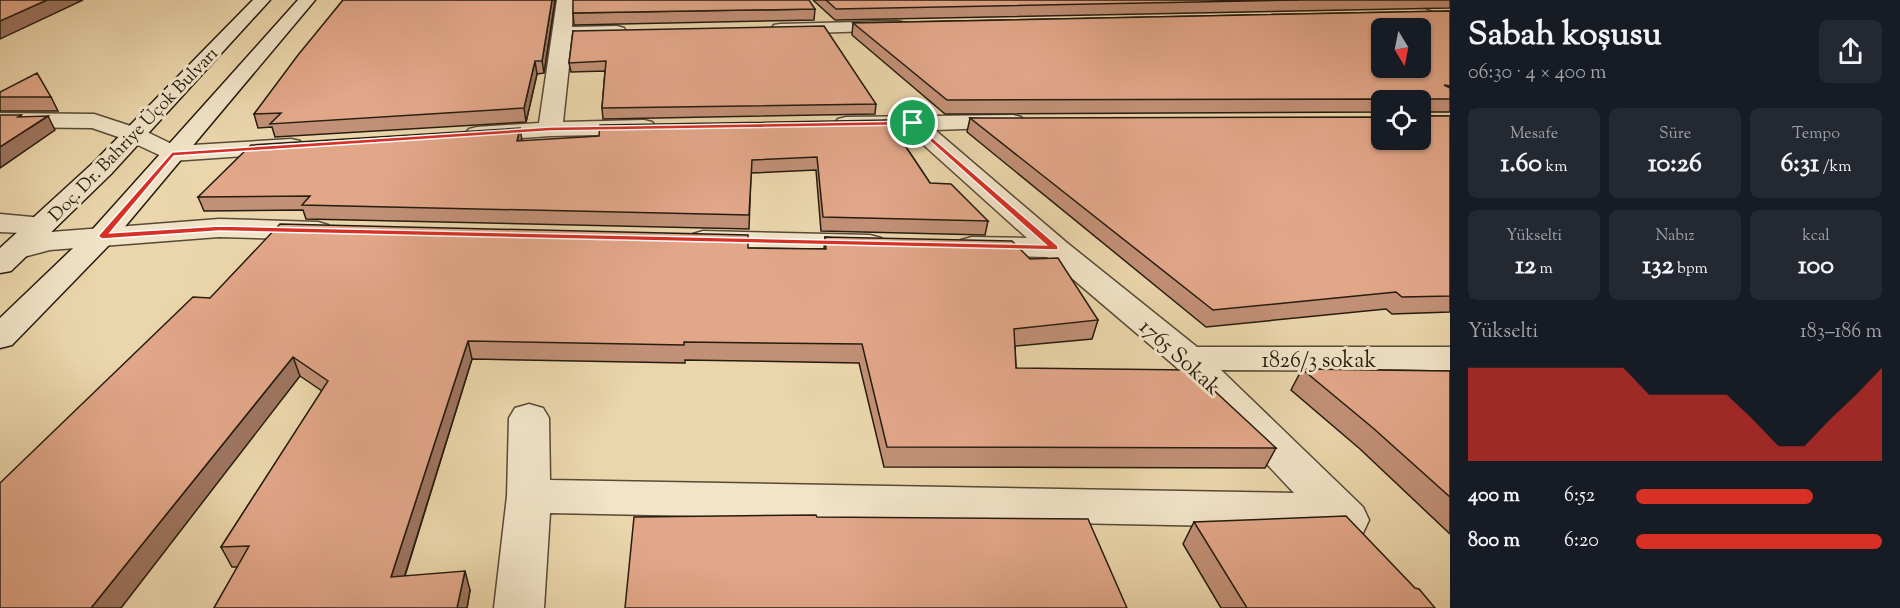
<!DOCTYPE html>
<html lang="tr">
<head>
<meta charset="utf-8">
<style>
	body { margin:0; font-family:"Sorts Mill Goudy",serif; background:#242831; color:#f1f3f6; height:100vh; display:flex; flex-direction:column; font-size:22px; white-space:nowrap }
	* { box-sizing:border-box; margin:0 }
	p { font-size:20px; color:#9ea1a6 }
	.icon { flex:none; width:33px; height:33px; fill:none; stroke:currentColor; stroke-width:2; stroke-linecap:round; stroke-linejoin:round }
	.map { position:relative; flex:1; overflow:hidden }
	.side { display:flex; flex-direction:column; background:#171b24; width:450px }
	.side>* { flex:none }
	.needle { width:39px; rotate:170deg }
	.controls { position:absolute; left:1371px; top:18px; display:grid; gap:12px }
	.controls a { display:grid; place-items:center; width:60px; height:60px; border-radius:9px; background:#171b24; box-shadow:0 2px 4px #0004; font-size:30px }
	.pin { position:absolute; display:grid; place-items:center; width:51px; height:51px; color:#fff; margin:-26px; border:3px solid #fff; border-radius:50%; box-shadow:0 2px 6px #0007 }
	.round { display:grid; place-items:center; flex:none; width:63px; height:63px; border-radius:9px; background:#242831 }
	.headline { display:flex; align-items:center; justify-content:space-between; height:102px; padding:0 18px }
	h1 { font-size:33px; font-weight:800; line-height:45px }
	.stats { display:grid; grid-template-columns:repeat(3,1fr); gap:9px; height:102px; padding:6px 18px }
	.stats div { display:grid; align-content:center; border-radius:9px; background:#242831; text-align:center }
	.stats b { font-size:26px; font-weight:800 }
	.stats small { font-size:16px; font-weight:400 }
	.stats p { font-size:16px }
	.chart { height:168px; padding:12px 18px }
	.chart p { display:flex; justify-content:space-between }
	.chart svg { width:100%; height:108px; margin-top:6px; fill:#d93025; opacity:.7 }
	ul { padding:0 18px; list-style:none; font-size:20px }
	li { display:grid; grid-template-columns:96px 72px 1fr; align-items:center; height:45px }
	li i { height:15px; border-radius:8px; background:#d93025 }
	main { display:flex; flex:1; min-height:0 }
	.map>svg:first-child { display:block }
	.lines { fill:none; stroke-linecap:round; stroke-linejoin:round }
	.minor-casing { stroke:#574a37; stroke-width:3 }
	.secondary-casing { stroke:#261c10; stroke-width:3 }
	.minor { fill:#f2e4c8; fill-rule:evenodd }
	.secondary { fill:#f2e4c8; fill-rule:evenodd }
	.wall { fill:#c29076; stroke:#261c10; stroke-width:1.5 }
	.shaded-wall { fill:#9e7560; stroke:#261c10; stroke-width:1.5 }
	.building { fill:#e2a789; stroke:#261c10; stroke-width:1.5; fill-rule:evenodd }
	.route { fill:#d93025; stroke:#fff; stroke-width:1.5; fill-rule:evenodd }
	.labels { text-anchor:middle; stroke-width:6; stroke-linejoin:round; paint-order:stroke }
	.far-street-label { font-size:18px; fill:#261c10; stroke:#f2e4c8 }
	.street-label { font-size:22px; fill:#261c10; stroke:#f2e4c8 }
</style>
</head>
<body>
<main>
<div class="map">
<svg width="1450" height="608" viewBox="0 0 1450 608">
	<rect width="100%" height="100%" fill="#ebd6ab"/>
	<filter id="stains"><feTurbulence type="fractalNoise" baseFrequency=".00333" numOctaves="4"/><feColorMatrix values="0 0 0 0 .2 0 0 0 0 .09 0 0 0 0 .02 0 0 0 .5 -.17"/></filter>
	<radialGradient id="worn" r=".72"><stop offset=".6" stop-color="#630" stop-opacity="0"/><stop offset="1" stop-color="#630" stop-opacity=".3"/></radialGradient>
	<g class="lines">
		<defs>
			<path id="minor" d="M557 0H573L572 27 617 26 624 28 626 32 624 36 617 38H572L563 122 644 120 652 122 656 127 652 132 644 134 550 136 477 141 469 139 465 134 469 129 477 127 539 123Z
				M1415 0H1436L1450 6V18L1417 4Z
				M896 21 902 22 905 26 902 30 780 34 774 33 771 29 774 25 780 24Z
				M0 113 94 114 143 130 176 146 291 139 300 141 303 146 300 151 291 153 172 161 127 140 92 128 0 127Z
				M1013 115 1021 117 1025 122 1021 127 935 130 1066 242 1197 347H1450V371L1221 370 1363 507 1369 520 1363 533C1350 537 1338 539 1327 528L550 513 544 608H494L507 496 509 418 515 408 529 404 543 408 549 418 550 480 1294 493 1175 366 1047 257 972 255 961 252 957 246 961 240 972 237 1027 238 907 130 846 131 838 129 834 124 838 119 846 117Z
				M0 214 54 219 58 225 51 232 219 219 318 222 328 225 333 231 328 237 318 240 219 237 50 250 16 259 5 256 1 250 5 244 42 234 0 232Z
				M703 231 870 235 881 238 885 244 881 250 870 253 703 249 693 246 688 240 693 234Z"/>
			<path id="secondary" d="M253 0H270L111 174 11 271 0 273V248L93 163Z
				M298 0H315L112 242 12 345 0 348V318L92 230Z"/>
		</defs>
		<use href="#minor" class="minor-casing"/>
		<use href="#secondary" class="secondary-casing"/>
		<use href="#minor" class="minor"/>
		<use href="#secondary" class="secondary"/>
	</g>
	<path class="wall" d="M343 0H555L544 73 537 74 526 122 275 137 272 127 258 128 254 114Z
		M813 0H1450V8L835 20Z
		M815 9 814 20 574 25 573 13Z
		M1450 11V112H1425V116H1450V312L1392 314 1386 309 1206 327 967 132 970 118 1382 140 1420 100H1382V112L945 114 852 35 853 23Z
		M573 31 876 104 875 114 603 119 602 108 605 71 571 72 569 63Z
		M0 92 51 97 58 111H0Z
		M888 120 930 183 988 221 985 235 821 231 816 170 751 173 749 229 306 219 303 210 204 211 198 197Z
		M825 237 1030 259 1098 320 1092 339 1015 346 1016 368 1276 448 1265 468 884 467 859 363 685 360V363L472 359 405 576 470 590 467 608H214L238 567H232L221 547 322 391 300 376 210 298 748 248 824 249Z
		M1302 369 1450 371V534L1360 449 1291 390Z
		M1194 522 1435 608H1221L1183 544Z"/>
	<path class="shaded-wall" d="M47 0H83L0 39V21Z
		M552 0H555L544 73 542 61Z
		M535 61 537 74 526 122 524 108Z
		M21 115 28 129 48 116 55 130 0 168V147L18 117Z
		M520 128 522 140 517 141Z
		M468 341 472 359 398 597 391 577Z
		M293 357 300 376 121 608H91Z
		M465 571 470 590 467 608H457Z"/>
	<path class="building" d="M0 0H47L0 21Z
		M343 0H552L542 61H535L524 108 270 124 281 113 254 114 298 55Z
		M573 0H809L815 9 573 13Z
		M826 0H1298L836 9Z
		M1450 11V86L1444 85 1450 88V99H1425V116H1450V296L1402 297 1396 292 1213 310 970 118 1382 117V140H1420V100H1390V99L947 100 853 23ZM1382 28H1420V68H1382Z
		M824 26 876 104 602 108 606 61 569 63 573 31Z
		M37 73 51 97H0V92Z
		M0 115H21L18 117 48 116 0 147Z
		M888 120 930 183 951 184 988 221 823 217 817 157 752 160 749 215 302 205 310 196 198 197 251 145 520 128 517 141 599 136 600 125Z
		M280 224 748 235V248L826 249 825 237 1012 241 1030 259 1058 258 1098 320 1014 329 1016 368 1192 370 1276 448 887 447 862 344 684 342V345L468 341 391 577 465 571 457 608H214L249 546 221 547 328 381 293 357 91 608H0V483L193 297 210 298Z
		M1302 369 1450 371V497L1373 428Z
		M816 515 817 517 1088 519 1127 608H625L634 517Z
		M1346 516 1415 588 1419 589 1435 608H1247L1194 522Z"/>
	<path class="route" d="M913 121 1058 246V250L219 231 102 239 98 236 172 152 550 127ZM912 125 1046 245 219 226 110 233 174 156 550 131Z"/>
	<g class="labels">
		<g class="far-street-label">
			<text transform="translate(133 134) rotate(-46)" y="6">Doç. Dr. Bahriye Üçok Bulvarı</text>
		</g>
		<g class="street-label">
			<text transform="translate(1181 356) rotate(42)" y="8">1765 Sokak</text>
			<text x="1319" y="367">1826/3 sokak</text>
		</g>
	</g>
	<rect width="100%" height="100%" filter="url(#stains)"/>
	<rect width="100%" height="100%" fill="url(#worn)"/>
</svg>
<div class="controls">
<a><svg class="needle" viewBox="-14 -14 28 28"><path d="M0-13l5 13h-10z" fill="#e53935"/><path d="M0 13l5-13h-10z" fill="#9ea1a6"/></svg></a>
<a><svg class="icon" aria-label="locate" viewBox="0 0 24 24"><circle cx="12" cy="12" r="6"/><path d="M12 2v4M12 18v4M2 12h4M18 12h4"/></svg></a>
</div>
<div class="pin" style="left:913px;top:123px;background:#1e9e55"><svg class="icon" aria-label="arrive" viewBox="0 0 24 24"><path d="M6 21V4h12l-3 4 3 4H6"/></svg></div>
</div>
<section class="side">
<div class="headline"><div><h1>Sabah koşusu</h1><p>06:30 · 4 × 400 m</p></div><a class="round"><svg class="icon" aria-label="share" viewBox="0 0 24 24"><path d="M12 15V3M7 8l5-5 5 5M5 13v7h14v-7"/></svg></a></div>
<div class="stats">
<div><p>Mesafe</p><b>1.60<small> km</small></b></div>
<div><p>Süre</p><b>10:26</b></div>
<div><p>Tempo</p><b>6:31<small> /km</small></b></div>
</div>
<div class="stats">
<div><p>Yükselti</p><b>12<small> m</small></b></div>
<div><p>Nabız</p><b>132<small> bpm</small></b></div>
<div><p>kcal</p><b>100</b></div>
</div>
<div class="chart"><p><span>Yükselti</span>183–186 m</p>
<svg viewBox="0 0 160 44" preserveAspectRatio="none"><path d="M0 44V6L10 6L20 6L30 6L40 6L50 6L60 6L70 17L80 17L90 17L100 17L110 27L120 38L130 38L140 27L150 17L160 6V44z"/></svg>
</div>
<ul>
<li><b>400 m</b>6:52<i style="width:72%"></i></li>
<li><b>800 m</b>6:20<i style="width:100%"></i></li>
</ul>
</section>
</main>
</body>
</html>
